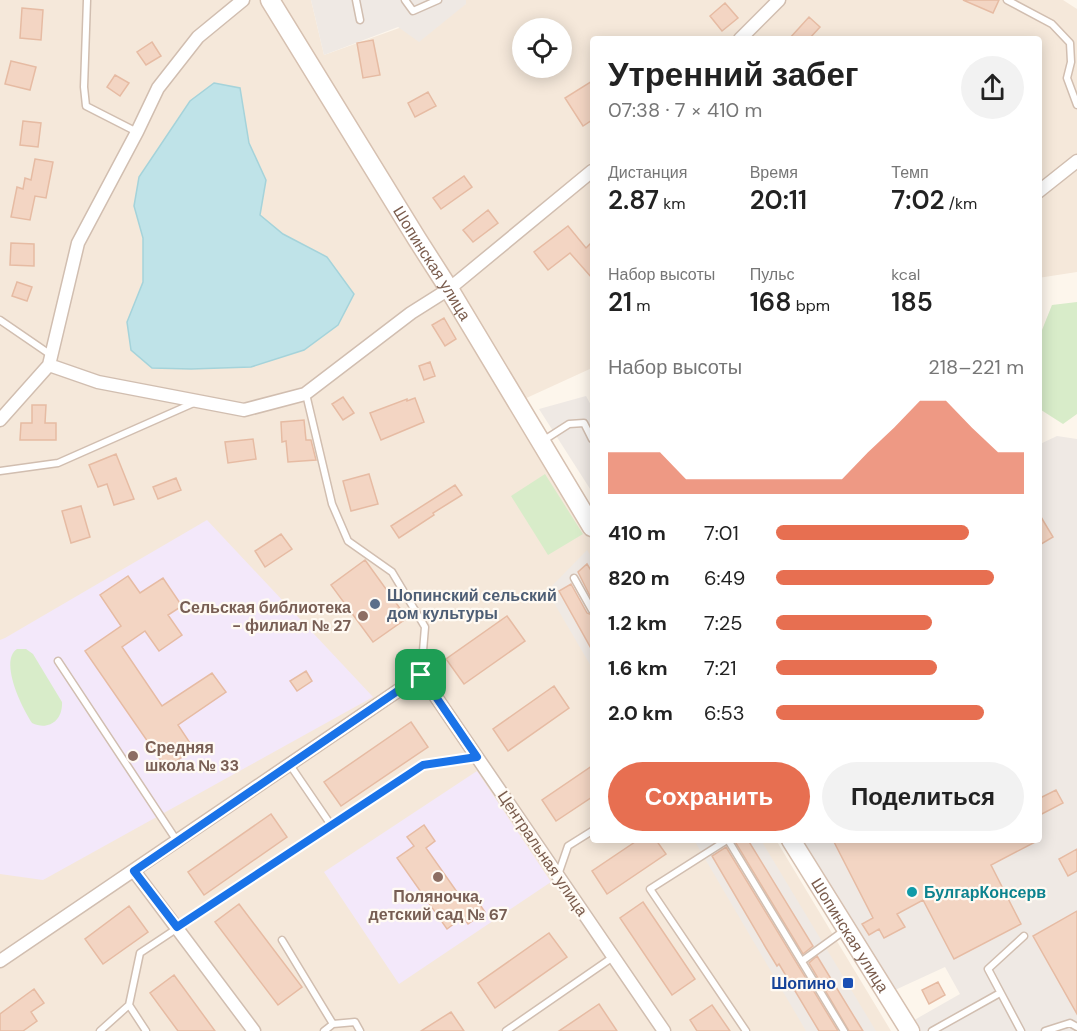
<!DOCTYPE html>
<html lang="ru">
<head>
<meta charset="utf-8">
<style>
	body { margin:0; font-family:"DM Sans",sans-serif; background:#f2f2f2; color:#222; height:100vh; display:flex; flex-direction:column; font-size:22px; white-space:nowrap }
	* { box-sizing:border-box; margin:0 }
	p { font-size:20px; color:#767676 }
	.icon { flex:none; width:33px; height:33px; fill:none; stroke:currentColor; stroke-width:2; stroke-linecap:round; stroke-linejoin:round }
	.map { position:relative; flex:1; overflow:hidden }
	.panel { position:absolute; left:590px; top:36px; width:452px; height:807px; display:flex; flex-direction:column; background:#fff; border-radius:6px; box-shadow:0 3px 15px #0003 }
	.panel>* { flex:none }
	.buttons { position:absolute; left:512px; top:18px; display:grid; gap:12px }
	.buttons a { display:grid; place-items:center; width:60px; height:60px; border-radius:50%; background:#fff; box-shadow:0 3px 15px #0003; font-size:30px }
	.pin { position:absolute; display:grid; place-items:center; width:51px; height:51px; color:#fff; margin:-26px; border-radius:12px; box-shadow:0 3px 9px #0006 }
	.round { display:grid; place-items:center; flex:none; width:63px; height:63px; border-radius:32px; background:#f2f2f2 }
	.summary { display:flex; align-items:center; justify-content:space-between; height:102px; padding:0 18px }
	h1 { font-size:33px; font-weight:600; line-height:45px }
	.metrics { display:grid; grid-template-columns:repeat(3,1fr); gap:9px; height:102px; padding:6px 18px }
	.metrics div { display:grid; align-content:center }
	.metrics b { font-size:26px; font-weight:600 }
	.metrics small { font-size:16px; font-weight:400 }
	.metrics p { font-size:16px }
	.chart { height:168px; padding:12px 18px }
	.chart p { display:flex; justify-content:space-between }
	.chart svg { width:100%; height:108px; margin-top:6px; fill:#e76f51; opacity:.7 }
	.primary-button { display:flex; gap:12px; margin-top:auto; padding:12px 18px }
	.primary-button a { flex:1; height:69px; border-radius:36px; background:#e76f51; color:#fff; font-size:24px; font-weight:600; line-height:69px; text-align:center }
	.primary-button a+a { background:#f2f2f2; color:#222 }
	ul { padding:0 18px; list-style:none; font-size:20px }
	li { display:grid; grid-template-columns:96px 72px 1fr; align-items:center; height:45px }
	li i { height:15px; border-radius:8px; background:#e76f51 }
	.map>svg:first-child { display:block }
	.residential { fill:#f5e8da; fill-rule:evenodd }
	.industrial { fill:#efe9e4 }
	.education { fill:#f3e8fa }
	.green { fill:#d8ecc9 }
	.water { fill:#bfe3e8; stroke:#a5d3da; stroke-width:1.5 }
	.building { fill:#f3d5c3; stroke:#e6bba3; stroke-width:1.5 }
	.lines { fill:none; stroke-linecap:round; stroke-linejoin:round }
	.lane-casing { stroke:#d1beb0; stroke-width:9 }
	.street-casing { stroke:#d1beb0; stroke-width:15 }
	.secondary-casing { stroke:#d6c0b0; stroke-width:21 }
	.lane { stroke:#fff; stroke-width:6 }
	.street { stroke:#fff; stroke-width:12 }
	.secondary { stroke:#fff; stroke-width:18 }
	.route-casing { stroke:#fff; stroke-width:12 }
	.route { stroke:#1a73e8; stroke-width:8 }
	.service-dot { fill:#5c6f8a; stroke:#fffaf3; stroke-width:2 }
	.education-dot { fill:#8d6e63; stroke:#fffaf3; stroke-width:2 }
	.culture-dot { fill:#0f9aa8; stroke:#fffaf3; stroke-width:2 }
	.transit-dot { fill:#1a4fb4; stroke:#fffaf3; stroke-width:2 }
	.labels { text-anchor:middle; stroke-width:4.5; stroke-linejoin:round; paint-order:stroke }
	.street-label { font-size:16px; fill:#7a5c4d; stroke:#fffaf3 }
	.service-label { font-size:16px; font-weight:bold; fill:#4e5e75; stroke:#fffaf3; text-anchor:start }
	.education-label { font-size:16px; font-weight:bold; fill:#785e54; stroke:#fffaf3; text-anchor:end }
	.culture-label { font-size:16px; font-weight:bold; fill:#0d838f; stroke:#fffaf3; text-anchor:start }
	.transit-label { font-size:16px; font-weight:bold; fill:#164399; stroke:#fffaf3; text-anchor:end }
</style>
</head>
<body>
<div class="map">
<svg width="1077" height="1031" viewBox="0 0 1077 1031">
	<rect width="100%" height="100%" fill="#fdf6ec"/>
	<path class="residential" d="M0 0H311L324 55 466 4V0H1063L1077 9V272L1038 278V39H592V368L509 406 592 539V840H776L891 1031H0ZM522 28H561V68H522Z"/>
	<path class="industrial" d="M311 0H466V4L419 42 398 27 324 55Z
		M586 396 592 407V492L539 409Z
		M1057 436 1077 439V1031H904L902 1027 960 994 945 967 882 996 797 840H1038V445Z
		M587 550 592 558V668L547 591Z
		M694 840H761L876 1031H806Z"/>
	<path class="education" d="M207 520 373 697 43 880 0 874V640L5 638Z
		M477 771 551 882 399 984 324 872Z"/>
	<path class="green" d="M1077 302V414L1063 424 1038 408V340L1052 305Z
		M545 474 583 534 548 555 511 496Z
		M17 649H26L33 654 62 702C63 721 48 731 32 723 19 703 0 660 17 649Z"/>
	<path class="water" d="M214 83 240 88 249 143 266 180 260 215 283 234 327 257 354 294 338 325 304 350 251 367 191 369 152 368 131 350 127 322 143 282V238L134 206 139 177 190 101Z"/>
	<path class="building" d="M963 0H999L993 13Z
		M725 3 738 18 722 31 710 16Z
		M22 8 43 10 41 40 20 38Z
		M809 17 820 27 809 39H789Z
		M373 40 380 75 363 78 357 43Z
		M152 42 161 56 146 65 137 52Z
		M11 61 36 67 30 90 5 84Z
		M115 75 129 83 120 96 107 87Z
		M592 81V120L583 126 565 98Z
		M428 92 436 106 415 117 408 103Z
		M23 121 41 123 38 147 20 145Z
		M35 159 53 162 46 198 35 196 30 220 11 217 17 187 23 189 25 178 31 180Z
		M464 176 472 187 441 209 433 198Z
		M488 210 498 223 473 242 463 230Z
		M568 226 586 248 592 242V278L570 253 548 270 534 252Z
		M11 243 34 244V266L10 265Z
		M17 282 32 287 27 301 12 296Z
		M444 318 456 339 445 346 432 325Z
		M430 362 435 376 424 380 419 366Z
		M343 397 354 413 343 420 332 404Z
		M415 398 424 422 381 440 370 413 407 399V401Z
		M32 405H46L45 423H56V440H20L21 423H32Z
		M304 420 306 440H311L316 460 288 462 286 441 282 442 281 422Z
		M253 439 256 459 228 463 225 442Z
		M116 454 134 499 114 505 107 484 98 487 89 465Z
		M369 474 378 504 351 511 343 481Z
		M176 478 181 490 158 499 153 487Z
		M455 485 462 495 433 513 434 515 399 538 391 526Z
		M81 506 90 537 71 543 62 511Z
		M1038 512 1053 537 1038 546Z
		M281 534 292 549 265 567 255 551Z
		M365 560 407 618 373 642 331 585Z
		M587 564 592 572V600L578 572Z
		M128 576 140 593 163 578 182 606 168 615 182 635 159 651 145 631 122 647 162 706 212 673 226 692 178 725 194 749 166 768 85 651 121 626 100 595Z
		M571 584 587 613 592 615V650L559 591Z
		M507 616 525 641 464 684 446 659Z
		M306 671 312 681 297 691 290 681Z
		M554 686 569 708 508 751 493 729Z
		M411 722 428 747 341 806 324 782Z
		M592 766V797L556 821 542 800Z
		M1056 790 1063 803 1038 816V799Z
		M271 814 287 837 204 895 188 872Z
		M424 825 435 841 426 848 464 902 474 896 485 912 468 924 463 917 447 929 397 858 414 846 407 837Z
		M638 840H656L666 854 607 894 592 871Z
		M734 840H748L813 946 803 954Z
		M833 840H1039L991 865 1021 924 954 959 923 900 897 914 905 927 884 938 879 929 869 935 862 924 873 918Z
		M726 847 838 1031H819L779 964 777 966 766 948 712 856Z
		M1077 849V871L1068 876 1059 859Z
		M643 902 695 979 672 995 620 918Z
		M239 904 302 987 278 1005 215 922Z
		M129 906 148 932 103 964 85 939Z
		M1077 911V1014L1033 936Z
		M549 933 567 957 495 1008 478 983Z
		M817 956 858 1023 863 1031H849L809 963Z
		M174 975 215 1031H178L150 993Z
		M938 982 945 995 929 1004 922 990Z
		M34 989 44 1003 31 1012 37 1021 23 1031H0V1014Z
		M599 1004 617 1031H559Z
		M712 1005 730 1031H697L690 1020Z
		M451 1012 464 1031H421Z"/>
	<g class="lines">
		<defs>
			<path id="lane" d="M87 0 84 87 86 106 137 132
				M356 0 360 20
				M405 0 413 11 438 0
				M1007 0 1052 24 1070 43 1071 62 1067 78 1077 105
				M0 320 51 355
				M306 394 332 504 348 541 392 572 425 627 421 675
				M541 442 569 424 584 423 592 439
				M0 471 58 463 196 402
				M574 578 592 610
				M58 661 177 841
				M290 765 331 825
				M727 840 650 889 746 1031
				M728 840 844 1031
				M558 875 568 846 592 831
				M282 940 333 1024 324 1031
				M802 961 845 930
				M129 1005 146 1031
				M333 1024 355 1022 360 1031
				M100 1031 129 1005 140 953 423 765 477 757
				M506 1031 613 957
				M932 1031 1000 993
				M1021 1031 988 969 1024 936
				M1045 1031 1070 1023 1077 1027"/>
			<path id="street" d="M740 39 779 0
				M1038 192 1077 161
				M49 365 98 382 244 410 305 394 411 313 449 289 592 171
				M0 420 49 365 78 243 137 132 158 88 198 37 243 0
				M134 871 254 1031
				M0 961 421 675 664 1031"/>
			<g id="secondary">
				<path id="s1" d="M270 0 417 239 449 289 592 527"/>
				<path id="s2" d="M791 840 910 1031"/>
			</g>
		</defs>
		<use href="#lane" class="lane-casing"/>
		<use href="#street" class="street-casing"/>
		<use href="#secondary" class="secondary-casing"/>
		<use href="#lane" class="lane"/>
		<use href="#street" class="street"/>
		<use href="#secondary" class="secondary"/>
	</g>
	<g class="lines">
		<defs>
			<path id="route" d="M421 675 477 757 423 765 177 927 134 871Z"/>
		</defs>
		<use href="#route" class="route-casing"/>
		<use href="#route" class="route"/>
	</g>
	<circle class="service-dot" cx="375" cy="604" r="6"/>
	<g class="education-dot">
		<circle cx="363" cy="616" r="6"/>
		<circle cx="133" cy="756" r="6"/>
		<circle cx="438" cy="877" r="6"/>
	</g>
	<circle class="culture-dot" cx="912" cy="892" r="6"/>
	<rect class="transit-dot" x="842" y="977" width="12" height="12" rx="3"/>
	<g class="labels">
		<g class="street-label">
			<text dy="6" stroke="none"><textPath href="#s1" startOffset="309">Шопинская улица</textPath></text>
			<text transform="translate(543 853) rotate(56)" y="6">Центральная улица</text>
			<text dy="6" stroke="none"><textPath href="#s2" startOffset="112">Шопинская улица</textPath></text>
		</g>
		<g class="service-label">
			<text x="387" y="601">Шопинский сельский<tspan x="387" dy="18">дом культуры</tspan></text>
		</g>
		<g class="education-label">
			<text x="351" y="613">Сельская библиотека<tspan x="351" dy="18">- филиал № 27</tspan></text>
			<text x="145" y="753" text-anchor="start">Средняя<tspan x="145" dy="18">школа № 33</tspan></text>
			<text x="438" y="902" text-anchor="middle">Поляночка,<tspan x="438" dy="18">детский сад № 67</tspan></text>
		</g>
		<g class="culture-label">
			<text x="924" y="898">БулгарКонсерв</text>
		</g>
		<g class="transit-label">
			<text x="836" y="989">Шопино</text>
		</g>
	</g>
</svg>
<div class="buttons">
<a><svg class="icon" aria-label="locate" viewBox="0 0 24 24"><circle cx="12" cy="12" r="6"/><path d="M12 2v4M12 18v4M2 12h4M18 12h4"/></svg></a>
</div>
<div class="pin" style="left:421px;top:675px;background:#1e9e55"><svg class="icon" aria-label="arrive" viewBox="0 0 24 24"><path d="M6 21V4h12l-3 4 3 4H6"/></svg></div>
<section class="panel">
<div class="summary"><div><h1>Утренний забег</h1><p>07:38 · 7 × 410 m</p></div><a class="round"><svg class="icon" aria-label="share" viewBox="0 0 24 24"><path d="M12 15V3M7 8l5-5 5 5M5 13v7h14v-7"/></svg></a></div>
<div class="metrics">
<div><p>Дистанция</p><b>2.87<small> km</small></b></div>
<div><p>Время</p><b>20:11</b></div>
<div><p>Темп</p><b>7:02<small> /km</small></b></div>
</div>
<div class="metrics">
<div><p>Набор высоты</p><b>21<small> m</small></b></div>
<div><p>Пульс</p><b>168<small> bpm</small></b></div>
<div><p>kcal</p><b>185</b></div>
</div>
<div class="chart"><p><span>Набор высоты</span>218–221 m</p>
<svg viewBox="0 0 160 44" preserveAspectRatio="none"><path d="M0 44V27L10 27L20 27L30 38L40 38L50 38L60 38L70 38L80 38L90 38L100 27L110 17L120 6L130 6L140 17L150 27L160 27V44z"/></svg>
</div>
<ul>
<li><b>410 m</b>7:01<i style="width:78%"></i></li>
<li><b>820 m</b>6:49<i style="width:88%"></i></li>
<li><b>1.2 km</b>7:25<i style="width:63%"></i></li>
<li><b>1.6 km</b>7:21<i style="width:65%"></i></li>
<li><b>2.0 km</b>6:53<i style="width:84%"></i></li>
</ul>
<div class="primary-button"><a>Сохранить</a><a>Поделиться</a></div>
</section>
</div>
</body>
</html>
